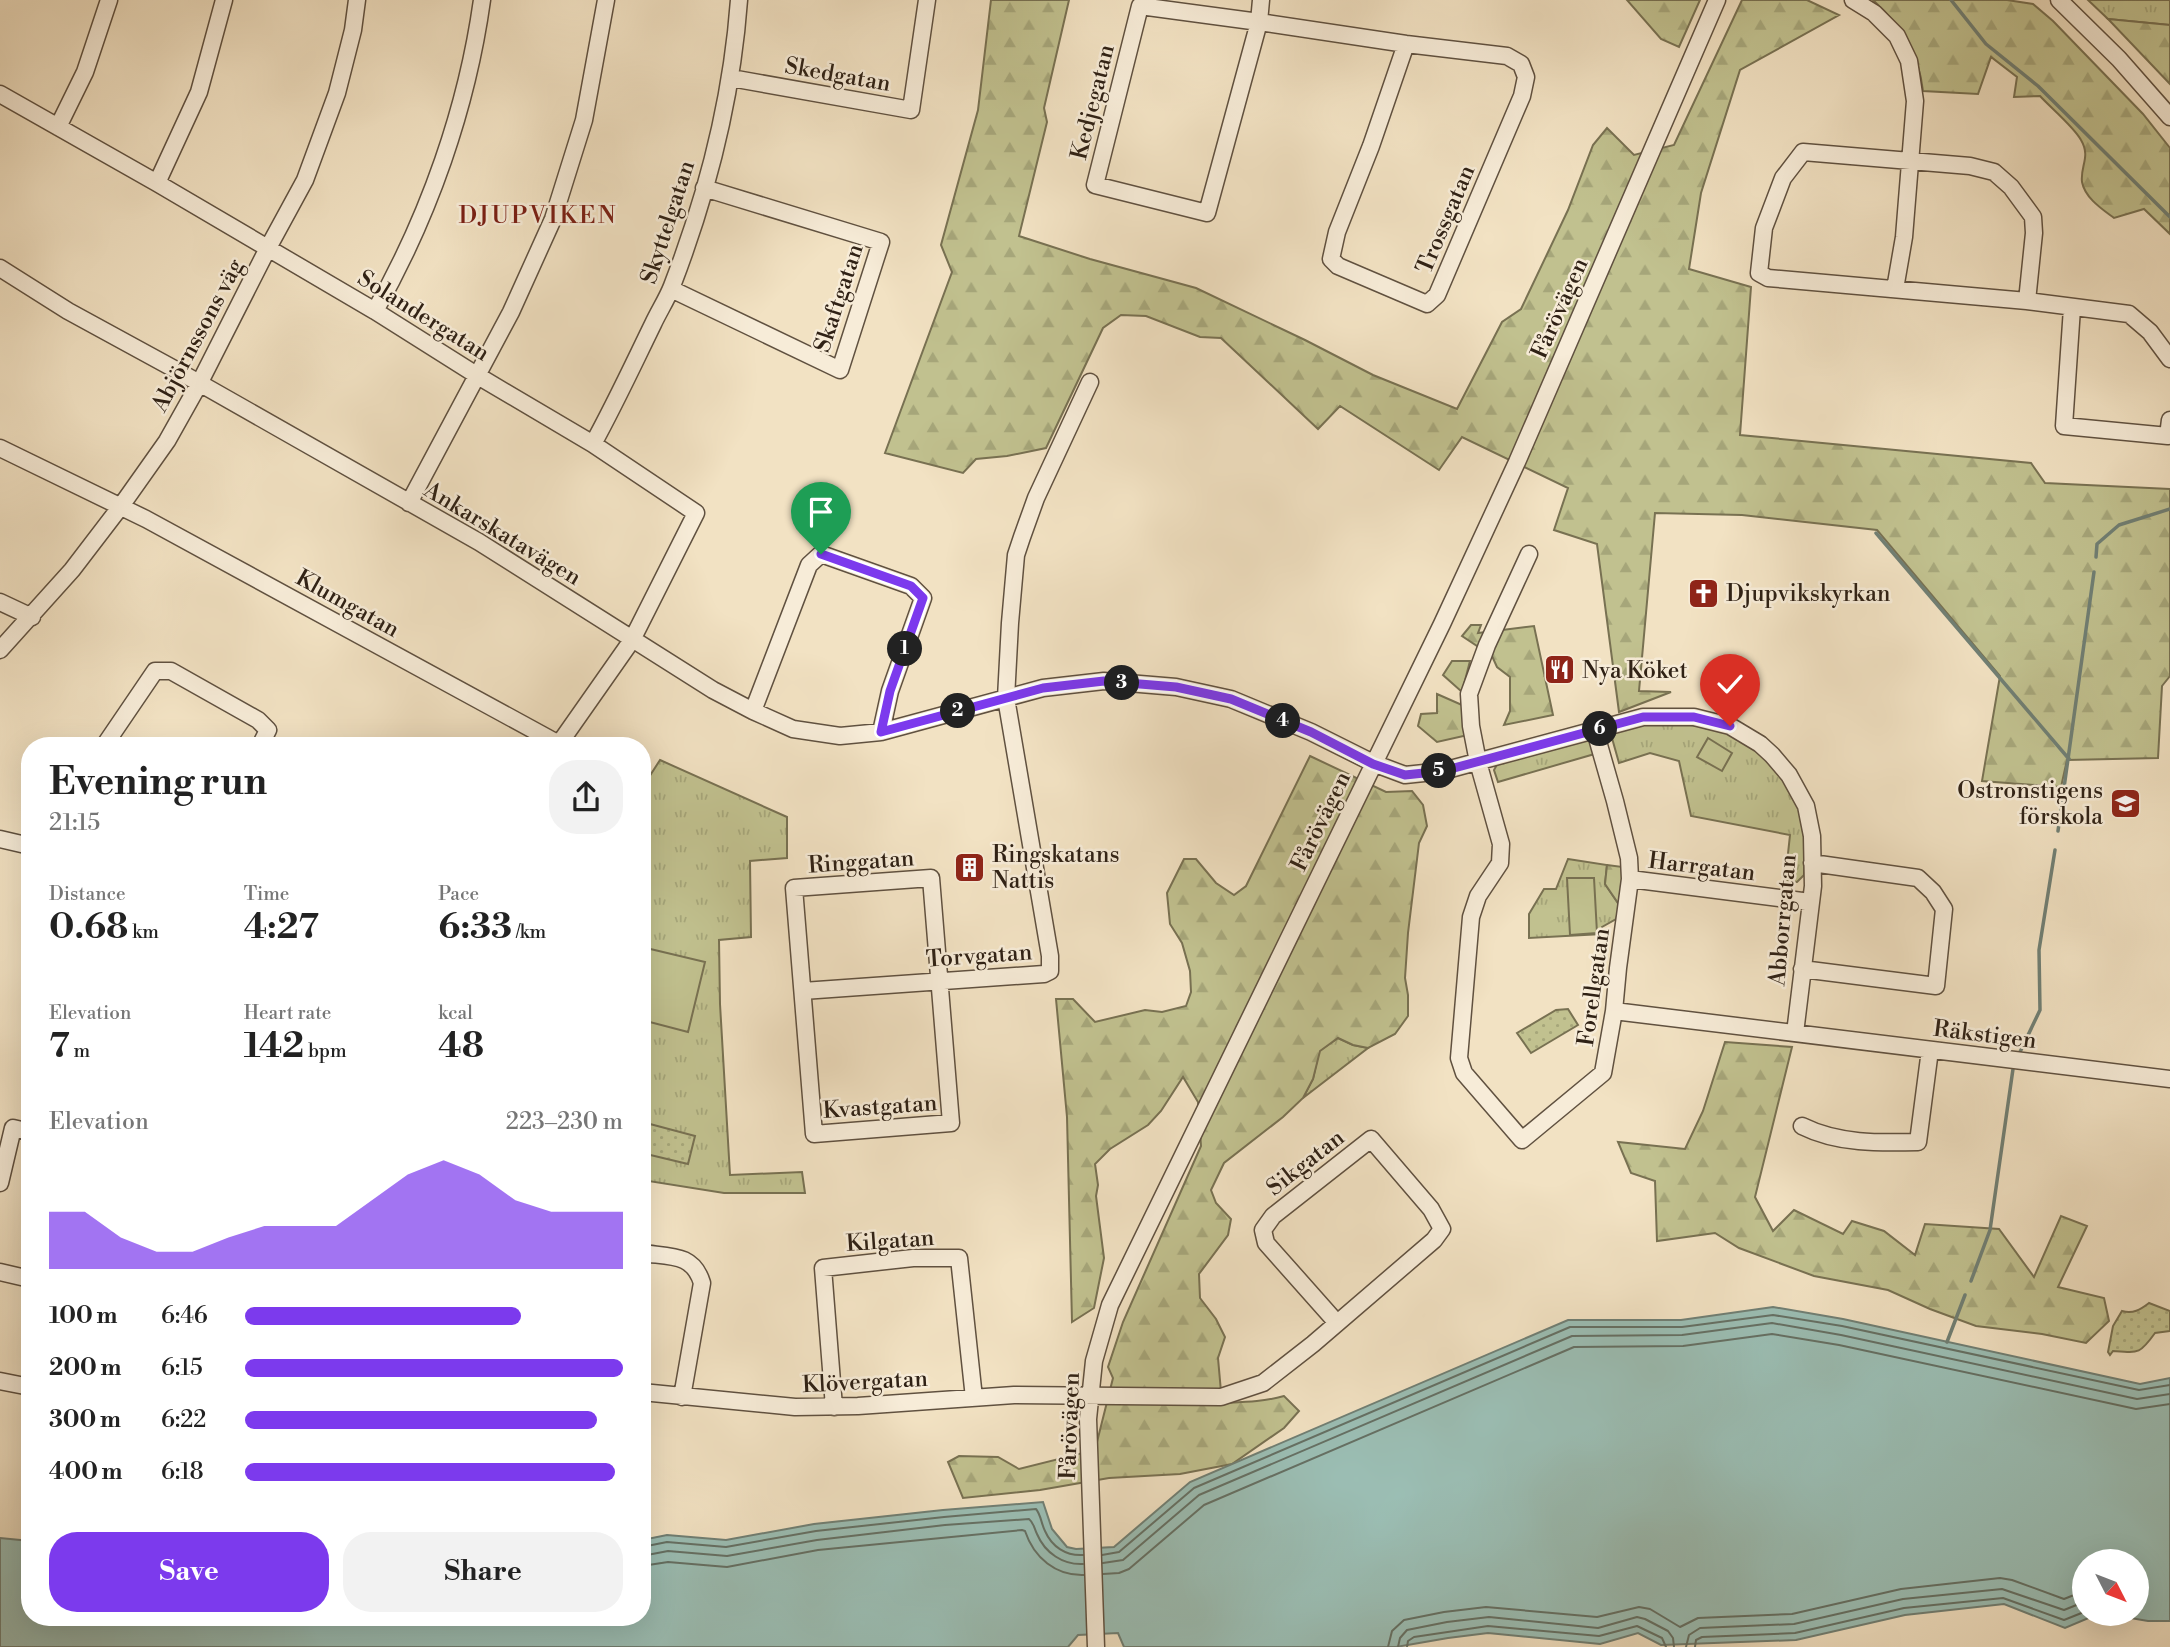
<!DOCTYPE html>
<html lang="en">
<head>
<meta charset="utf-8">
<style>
	body { margin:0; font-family:"Libre Bodoni",serif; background:#f2f2f2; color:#222; height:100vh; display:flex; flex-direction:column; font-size:26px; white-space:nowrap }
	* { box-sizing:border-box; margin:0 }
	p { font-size:23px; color:#767676 }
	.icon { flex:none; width:38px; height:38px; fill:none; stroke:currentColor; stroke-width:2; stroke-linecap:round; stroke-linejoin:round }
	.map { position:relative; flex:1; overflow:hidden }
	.details { position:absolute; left:21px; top:737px; width:630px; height:889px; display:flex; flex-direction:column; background:#fff; border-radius:28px; box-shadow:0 7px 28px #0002 }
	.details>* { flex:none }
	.needle { width:46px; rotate:132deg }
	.fabs { position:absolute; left:2072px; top:1549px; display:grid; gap:14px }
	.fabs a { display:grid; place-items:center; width:77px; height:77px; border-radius:50%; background:#fff; box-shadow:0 7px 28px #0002; font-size:35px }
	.pin { position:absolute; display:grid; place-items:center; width:60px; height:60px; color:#fff; margin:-72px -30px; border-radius:50% 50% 50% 0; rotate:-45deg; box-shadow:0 0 7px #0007 }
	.pin .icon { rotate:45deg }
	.km { position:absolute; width:35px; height:35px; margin:-18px; border-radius:50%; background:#222; color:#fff; font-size:19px; line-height:35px; text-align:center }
	.round { display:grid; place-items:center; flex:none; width:74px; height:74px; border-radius:28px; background:#f2f2f2 }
	.headline { display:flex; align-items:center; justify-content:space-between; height:119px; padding:0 28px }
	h1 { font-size:38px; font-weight:700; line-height:52px }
	.figures { display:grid; grid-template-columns:repeat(3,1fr); gap:10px; height:119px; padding:7px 28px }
	.figures div { display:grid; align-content:center }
	.figures b { font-size:35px; font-weight:700 }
	.figures small { font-size:19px; font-weight:400 }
	.figures p { font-size:19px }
	.chart { height:196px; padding:14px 28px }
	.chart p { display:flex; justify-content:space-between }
	.chart svg { width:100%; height:126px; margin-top:7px; fill:#7c3aed; opacity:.7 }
	.primary-button { display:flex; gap:14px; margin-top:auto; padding:14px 28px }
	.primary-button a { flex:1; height:80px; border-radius:28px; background:#7c3aed; color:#fff; font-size:28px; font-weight:700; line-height:80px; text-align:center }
	.primary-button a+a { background:#f2f2f2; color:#222 }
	ul { padding:0 28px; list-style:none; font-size:23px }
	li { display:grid; grid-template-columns:112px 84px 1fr; align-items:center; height:52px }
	li i { height:18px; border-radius:9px; background:#7c3aed }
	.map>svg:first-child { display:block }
	.grass { fill:url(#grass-tufts); stroke:#787152; stroke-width:2 }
	.forest { fill:url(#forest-firs); stroke:#787152; stroke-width:2 }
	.park { fill:url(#park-dots); stroke:#787152; stroke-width:2 }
	.pitch { fill:#c1c18f; stroke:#787152; stroke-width:2 }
	.water { fill:#9bbeb4; stroke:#707f74; stroke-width:2 }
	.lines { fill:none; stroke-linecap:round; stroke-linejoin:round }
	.shore { stroke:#657064; stroke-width:2 }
	.stream { stroke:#707f74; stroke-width:3.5 }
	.minor-casing { stroke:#605140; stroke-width:19 }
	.minor { stroke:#f7ecd8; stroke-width:16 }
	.route-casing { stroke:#fff; stroke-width:14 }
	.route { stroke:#7c3aed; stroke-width:9 }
	.labels { text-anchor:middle; stroke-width:5; stroke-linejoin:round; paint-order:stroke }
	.street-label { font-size:23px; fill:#2f2115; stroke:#f7ecd8 }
	.poi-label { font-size:23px; fill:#2f2115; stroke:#f7ecd8; text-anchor:start }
	.neighbourhood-label { font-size:24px; letter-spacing:2px; fill:#7a1f14; stroke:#f7ecd8 }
</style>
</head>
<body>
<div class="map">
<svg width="2170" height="1647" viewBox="0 0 2170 1647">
	<defs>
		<pattern id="grass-tufts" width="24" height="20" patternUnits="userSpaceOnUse" patternTransform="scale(1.75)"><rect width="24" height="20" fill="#c1c18f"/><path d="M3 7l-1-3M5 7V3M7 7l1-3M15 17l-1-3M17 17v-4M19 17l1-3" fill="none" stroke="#a6a67a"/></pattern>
		<pattern id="forest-firs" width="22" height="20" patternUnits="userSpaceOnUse" patternTransform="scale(1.75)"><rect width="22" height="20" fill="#c1c18f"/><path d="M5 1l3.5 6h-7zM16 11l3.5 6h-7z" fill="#a6a67a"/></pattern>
		<pattern id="park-dots" width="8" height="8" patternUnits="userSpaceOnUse" patternTransform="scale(1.75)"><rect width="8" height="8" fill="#c1c18f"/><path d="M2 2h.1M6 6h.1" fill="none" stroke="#a6a67a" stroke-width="1.8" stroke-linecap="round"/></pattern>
	</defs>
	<rect width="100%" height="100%" fill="#f2e2c3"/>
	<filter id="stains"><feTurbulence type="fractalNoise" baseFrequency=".00286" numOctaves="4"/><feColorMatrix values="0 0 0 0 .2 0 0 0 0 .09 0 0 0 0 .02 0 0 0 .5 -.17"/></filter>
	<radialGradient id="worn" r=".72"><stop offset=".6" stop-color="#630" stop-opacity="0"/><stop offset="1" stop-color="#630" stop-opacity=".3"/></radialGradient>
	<path class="grass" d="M2088 0H2170V25L2108 19Z
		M1655 721 1725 729 1759 750 1784 780 1798 805 1804 837V875L1797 882 1785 881 1790 835 1691 816 1679 761 1650 753 1619 763 1610 731Z
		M1590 735 1598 753 1498 782 1494 770 1500 759Z
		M660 760 787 817V858L750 861 751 937 719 940 720 1004 730 1175 802 1172 805 1193H724L642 1180V788Z
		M1568 859 1607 865 1605 884 1620 906 1616 919 1602 927V934L1529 938V914L1544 889H1556Z
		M1338 1038 1353 1045 1368 1048 1303 1098 1313 1079 1319 1051Z"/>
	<path class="forest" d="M991 0H1069L1044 108 1047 122 1019 236 1090 259 1196 288 1305 340 1373 375 1457 409 1502 322 1521 309 1568 210 1593 145 1607 128 1634 155 1674 145 1742 0H1807L1839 15 1740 70 1701 193 1689 269 1751 287 1740 435 2031 463 2045 483 2170 489V676L2162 686 2158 758 2067 760 2061 787 1982 781 2000 676 1877 530 1742 515 1655 513 1639 691 1671 692 1619 712 1597 544 1554 530 1568 488 1462 437 1439 470 1340 406 1318 429 1221 338 1200 337 1146 316 1121 315 1103 328 1046 448 1007 456 976 459 963 473 885 453 952 272 941 245 978 110Z
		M1627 0H1700L1679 47 1661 39Z
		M1873 0H2007L2033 4 2053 21 2143 114 2170 148V234L2144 209 2114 218C2102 209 2085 198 2082 182 2080 166 2091 157 2081 140 2074 127 2051 108 2040 96L2014 97 2017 77 1991 57 1978 94 1923 91C1918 50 1903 28 1873 0Z
		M2108 19 2170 25V84Z
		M1471 625H1481L1478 633 1534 626 1553 715 1504 725 1510 711V677L1497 667 1492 656 1462 636Z
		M1452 661H1470L1462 692 1443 675Z
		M1437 694 1462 705 1468 735 1437 742 1418 726 1421 714 1437 713Z
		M1310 756 1386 792 1412 791 1423 805 1427 826 1419 843 1408 933 1405 978 1408 995V1016L1395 1034 1368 1048 1353 1045 1338 1038 1320 1051 1313 1079 1303 1098 1283 1117 1224 1163 1211 1190 1216 1203 1231 1219 1228 1235 1199 1274 1200 1298 1216 1319 1225 1337 1218 1358 1222 1403C1244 1402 1262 1402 1284 1396L1299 1411 1284 1428 1232 1464 1180 1474 1109 1478 1040 1490 963 1498 948 1462 959 1456 998 1457 1019 1469 1095 1450 1113 1378 1108 1367 1123 1322 1201 1146 1198 1102 1183 1077 1161 1111 1148 1125 1110 1149 1095 1164 1098 1185 1096 1196 1104 1258 1094 1308 1072 1322 1067 1117 1056 999H1073L1095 1022 1145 1010 1162 1012 1186 1006 1191 992 1190 971 1182 943 1170 924 1167 893 1184 859H1196L1216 883 1234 895 1246 886Z
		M1607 865 1623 867 1620 906 1605 884Z
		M1725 1042 1792 1047 1755 1197 1773 1231 1794 1210 1843 1234 1852 1221 1884 1231 1915 1255 1925 1224 1999 1229 2034 1277 2061 1216 2087 1226 2058 1287 2104 1298 2109 1321 2086 1343 2042 1334 1976 1326 1930 1309 1888 1290 1814 1276 1739 1248 1715 1233 1657 1241 1655 1181 1631 1173 1618 1142 1685 1149 1703 1111Z"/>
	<path class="park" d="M1568 1009 1578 1025 1531 1053 1517 1033 1556 1010Z
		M650 1124 695 1136 688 1164 642 1153Z
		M2149 1303 2170 1311V1331L2155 1333C2140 1354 2139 1353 2113 1351L2110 1355 2108 1352 2113 1326 2122 1311C2133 1314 2140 1310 2149 1303Z"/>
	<path class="pitch" d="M1708 738 1732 753 1722 771 1697 757Z
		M1567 878H1594L1597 933 1570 935Z
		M642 947 705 962 688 1032 642 1020Z"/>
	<path class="water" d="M1773 1307 1843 1319 2140 1384 2170 1378V1621H2148L2107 1614H2137V1561H2084V1614H2098L2065 1628 2004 1604 1905 1615 1796 1640 1661 1645 1638 1633 1600 1644 1488 1633 1448 1638 1396 1647H1124L1118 1633 1078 1635 1068 1647H0V1538L30 1541V1617H642V1540L667 1535 726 1540 814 1524 943 1510 1043 1502 1052 1529 1067 1547 1076 1549 1114 1547 1190 1482 1568 1320H1681Z"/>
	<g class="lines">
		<path class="shore" d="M642 1547 667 1542 726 1547 816 1531 944 1517 1036 1509C1041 1515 1041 1523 1045 1531 1052 1547 1066 1556 1083 1555
			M1102 1555 1119 1552 1194 1488 1570 1327H1682L1773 1315 1842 1326 2139 1390 2170 1385
			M642 1556 668 1551 727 1556 817 1540 945 1525 1029 1519C1034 1523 1034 1528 1037 1534 1045 1553 1063 1565 1083 1564
			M1103 1563 1123 1560 1199 1495 1572 1336 1682 1335 1772 1323 1841 1335 2137 1399 2170 1394
			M642 1566 668 1562 727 1567 818 1550 1022 1530 1025 1531C1034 1558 1056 1576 1084 1575
			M1103 1574 1119 1573 1129 1569 1204 1505 1574 1347 1683 1346 1772 1334 1839 1345 2136 1409 2170 1404
			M1388 1647 1392 1631 1404 1620 1444 1612 1486 1607 1597 1617 1639 1607 1650 1609 1680 1627 1698 1618 1792 1614 1901 1589 2000 1578 2012 1580 2064 1599 2084 1591
			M1398 1647 1400 1638 1407 1630 1447 1622 1489 1617 1598 1628 1637 1617 1645 1619 1668 1631 1673 1638 1674 1647
			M1407 1647 1408 1641 1414 1637 1488 1626 1599 1636 1637 1626 1662 1638 1666 1647
			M1686 1647 1689 1635 1700 1628 1794 1624 1903 1599 2002 1589 2064 1610 2084 1602
			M1695 1647 1696 1640 1702 1637 1795 1633 1904 1608 2003 1598 2064 1620 2084 1612"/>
		<path class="stream" d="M1951 0 1986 44 2038 86 2170 217
			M1876 533 2069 759
			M2096 557 2097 544 2119 525 2170 509
			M2058 831 2094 572
			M2020 1052 2040 1010 2039 950 2055 850
			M1971 1281 1990 1230 2013 1069
			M1947 1342 1965 1295"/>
		<defs>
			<path id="minor" d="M1261 0 1259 22 1207 213 1095 185 1140 6 1259 22 1406 44 1507 56 1521 64 1526 77 1522 96 1437 295 1427 304 1338 266 1331 259 1337 232 1371 146 1406 44
				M1853 0 1874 13 1897 36 1909 61 1915 101 1904 237 1895 289
				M2059 0 2119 59 2170 117
				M731 78 911 110 927 0
				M0 94 157 183 375 311 478 376 593 444 696 513 632 640 559 744 146 519 0 448
				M58 127 85 72 109 0
				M1803 152 1970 166 1994 172 2011 187 2033 217 2034 233 2027 301 1768 278 1759 273 1764 228 1783 178Z
				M157 183 199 92 224 0
				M0 268 68 311 178 371 479 542 713 690 753 711 793 729 840 736 881 732 1043 688 1104 681 1176 687 1231 699 1311 732 1373 763 1405 775 1443 771 1643 717H1694L1730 726 1760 744 1772 755 1789 775 1806 806 1812 836 1813 886 1795 1033
				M671 289 840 370 881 242 704 188
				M2027 301 2129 314 2150 332 2170 359
				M2072 308 2064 426 2168 436 2170 420
				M375 311C429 216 467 108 482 0
				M593 444C615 404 633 365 653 324 659 311 667 299 672 286 707 195 732 97 739 0
				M409 503 511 312 553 219 584 120 606 0
				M1529 554 1487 645 1469 694 1471 726 1478 762 1501 844 1500 863 1478 896 1471 917 1459 1058 1464 1073 1522 1140 1603 1073 1614 1011 1618 968 1630 879 1629 858 1615 801 1595 731
				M0 602 32 617
				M0 650 72 570 121 506 167 441 199 384 268 248 305 180 337 93 353 30 357 0
				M753 711 809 565 821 554 911 586 923 598 890 691 881 732
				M104 746 155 671H171L258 720 268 730 260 746
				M0 839 30 846
				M931 878 951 1123 814 1134 794 888Z
				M1630 879 1810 902
				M1802 969 1936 986 1944 909 1933 892 1918 878 1812 863
				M803 991 1044 974 1050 971V956L1006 698 1010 623 1016 555 1022 537 1036 498 1090 382
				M1614 1011 2170 1079
				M1802 1126C1838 1144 1879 1143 1918 1142L1930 1050
				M0 1183 13 1128 30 1132
				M642 1253C670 1257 693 1253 702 1283L682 1397
				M0 1272 30 1279
				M0 1381 30 1387
				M642 1392 795 1407 858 1406 1014 1395 1221 1397 1263 1383 1313 1344 1434 1240 1442 1229 1431 1209 1371 1139 1273 1216 1263 1230 1266 1243 1337 1323
				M834 1407 823 1268 913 1258H959L974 1398
				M1096 1647 1088 1419 1094 1361 1110 1305 1442 624 1517 462 1717 0"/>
		</defs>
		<use href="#minor" class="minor-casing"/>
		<use href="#minor" class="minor"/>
	</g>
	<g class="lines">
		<defs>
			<path id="route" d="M821 554 911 586 923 598 890 691 881 732 1043 688 1104 681 1176 687 1231 699 1311 732 1373 764 1405 775 1443 771 1643 717H1694L1730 726"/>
		</defs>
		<use href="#route" class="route-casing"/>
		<use href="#route" class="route"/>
	</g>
	<defs>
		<symbol id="church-square" viewBox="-11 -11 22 22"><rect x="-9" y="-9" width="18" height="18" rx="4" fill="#8f2418" stroke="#f7ecd8"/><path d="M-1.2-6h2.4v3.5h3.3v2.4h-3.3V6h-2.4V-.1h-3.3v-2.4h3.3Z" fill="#fff"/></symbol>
		<symbol id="restaurant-square" viewBox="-11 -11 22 22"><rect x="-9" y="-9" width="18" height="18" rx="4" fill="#8f2418" stroke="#f7ecd8"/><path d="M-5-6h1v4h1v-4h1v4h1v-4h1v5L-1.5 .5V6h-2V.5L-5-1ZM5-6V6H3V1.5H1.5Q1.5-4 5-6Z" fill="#fff"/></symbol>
		<symbol id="school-square" viewBox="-11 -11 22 22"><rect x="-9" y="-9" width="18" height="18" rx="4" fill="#8f2418" stroke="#f7ecd8"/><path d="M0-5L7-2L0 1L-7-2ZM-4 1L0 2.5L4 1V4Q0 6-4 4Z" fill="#fff"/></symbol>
		<symbol id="building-square" viewBox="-11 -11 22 22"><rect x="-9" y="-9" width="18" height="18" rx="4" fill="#8f2418" stroke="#f7ecd8"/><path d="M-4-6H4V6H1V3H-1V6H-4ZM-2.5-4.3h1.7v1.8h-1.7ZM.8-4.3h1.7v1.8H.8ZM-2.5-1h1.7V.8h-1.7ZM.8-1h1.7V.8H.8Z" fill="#fff"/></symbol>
	</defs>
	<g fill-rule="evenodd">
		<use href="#church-square" x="1686" y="576" width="35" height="35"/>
		<use href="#restaurant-square" x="1542" y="652" width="35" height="35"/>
		<use href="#school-square" x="2108" y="786" width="35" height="35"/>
		<use href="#building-square" x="952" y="850" width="35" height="35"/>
	</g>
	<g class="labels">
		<g class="street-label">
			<text transform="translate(838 74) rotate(10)" y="8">Skedgatan</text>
			<text transform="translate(1092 102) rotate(-76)" y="8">Kedjegatan</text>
			<text transform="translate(1445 219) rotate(-67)" y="8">Trossgatan</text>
			<text transform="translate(667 222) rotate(-72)" y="8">Skyttelgatan</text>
			<text transform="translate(838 298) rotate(-72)" y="8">Skaftgatan</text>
			<text transform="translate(1559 308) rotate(-66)" y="8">Fårövägen</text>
			<text transform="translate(424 315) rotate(32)" y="8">Solandergatan</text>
			<text transform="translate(197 335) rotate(-62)" y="8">Abjörnssons väg</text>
			<text transform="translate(503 533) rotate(31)" y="8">Ankarskatavägen</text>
			<text transform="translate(348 603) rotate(29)" y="8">Klumgatan</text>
			<text transform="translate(1320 821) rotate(-64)" y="8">Fårövägen</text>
			<text transform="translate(861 861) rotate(-4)" y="8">Ringgatan</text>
			<text transform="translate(1702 866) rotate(7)" y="8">Harrgatan</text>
			<text transform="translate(1782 920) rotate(-85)" y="8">Abborrgatan</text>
			<text transform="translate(979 955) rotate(-4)" y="8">Torvgatan</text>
			<text transform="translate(1593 987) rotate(-82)" y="8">Forellgatan</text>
			<text transform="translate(1985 1034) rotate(7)" y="8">Räkstigen</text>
			<text transform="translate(880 1106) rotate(-4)" y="8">Kvastgatan</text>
			<text transform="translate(1305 1162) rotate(-38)" y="8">Sikgatan</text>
			<text transform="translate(890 1240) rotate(-4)" y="8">Kilgatan</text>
			<text transform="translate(865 1381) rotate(-3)" y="8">Klövergatan</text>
			<text transform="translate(1069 1426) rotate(-88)" y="8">Fårövägen</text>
		</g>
		<g class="poi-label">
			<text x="1726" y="601">Djupvikskyrkan</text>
			<text x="1582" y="678">Nya Köket</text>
			<text x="2103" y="798" text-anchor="end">Ostronstigens<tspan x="2103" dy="26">förskola</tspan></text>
			<text x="992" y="862">Ringskatans<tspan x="992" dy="26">Nattis</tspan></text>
		</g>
		<g class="neighbourhood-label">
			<text x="538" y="223">DJUPVIKEN</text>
		</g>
	</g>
	<rect width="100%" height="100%" filter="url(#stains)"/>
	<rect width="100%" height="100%" fill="url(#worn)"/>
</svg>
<div class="fabs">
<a><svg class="needle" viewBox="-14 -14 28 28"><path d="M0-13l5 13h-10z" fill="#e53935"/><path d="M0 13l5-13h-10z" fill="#767676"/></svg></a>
</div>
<div class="pin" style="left:821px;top:554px;background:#1e9e55"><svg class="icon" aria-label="arrive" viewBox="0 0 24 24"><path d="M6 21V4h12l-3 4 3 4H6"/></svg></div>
<div class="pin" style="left:1730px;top:726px;background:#d93025"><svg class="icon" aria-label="check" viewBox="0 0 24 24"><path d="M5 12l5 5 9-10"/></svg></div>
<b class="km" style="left:905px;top:649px">1</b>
<b class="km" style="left:958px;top:711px">2</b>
<b class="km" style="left:1122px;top:683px">3</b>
<b class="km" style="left:1283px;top:721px">4</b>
<b class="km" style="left:1439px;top:771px">5</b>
<b class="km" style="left:1600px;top:729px">6</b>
<section class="details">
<div class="headline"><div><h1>Evening run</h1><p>21:15</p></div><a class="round"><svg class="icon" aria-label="share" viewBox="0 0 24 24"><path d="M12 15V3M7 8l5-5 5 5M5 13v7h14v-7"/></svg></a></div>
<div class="figures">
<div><p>Distance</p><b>0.68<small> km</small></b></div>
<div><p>Time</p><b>4:27</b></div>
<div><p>Pace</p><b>6:33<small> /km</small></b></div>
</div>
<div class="figures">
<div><p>Elevation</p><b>7<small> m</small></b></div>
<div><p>Heart rate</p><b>142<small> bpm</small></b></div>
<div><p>kcal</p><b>48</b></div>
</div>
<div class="chart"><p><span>Elevation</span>223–230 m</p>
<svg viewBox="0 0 160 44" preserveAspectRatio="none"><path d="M0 44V24L10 24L20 33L30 38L40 38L50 33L60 29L70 29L80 29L90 20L100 11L110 6L120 11L130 20L140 24L150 24L160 24V44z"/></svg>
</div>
<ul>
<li><b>100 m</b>6:46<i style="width:73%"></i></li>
<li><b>200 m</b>6:15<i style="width:100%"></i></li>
<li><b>300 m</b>6:22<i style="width:93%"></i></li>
<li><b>400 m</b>6:18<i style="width:98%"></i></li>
</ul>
<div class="primary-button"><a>Save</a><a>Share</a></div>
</section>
</div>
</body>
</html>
